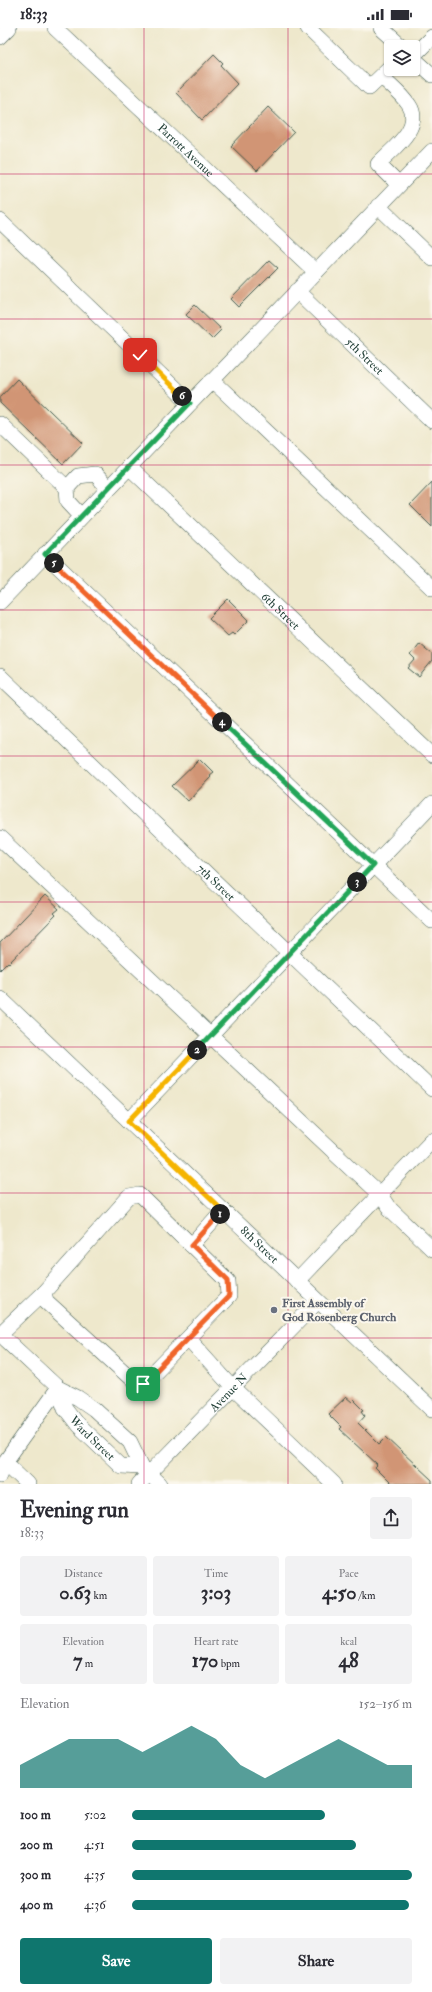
<!DOCTYPE html>
<html lang="en">
<head>
<meta charset="utf-8">
<style>
	body { margin:0; font-family:"IM FELL Double Pica",serif; background:#f2f2f3; color:#2b2b33; height:100vh; display:flex; flex-direction:column; font-size:15px; white-space:nowrap }
	* { box-sizing:border-box; margin:0 }
	p { font-size:13px; color:#7c7c81 }
	.icon { flex:none; width:22px; height:22px; fill:none; stroke:currentColor; stroke-width:2; stroke-linecap:round; stroke-linejoin:round }
	.map { position:relative; height:1456px; overflow:hidden }
	.drawer { display:flex; flex-direction:column; background:#fff; flex:1 }
	.drawer>* { flex:none }
	.tools { position:absolute; left:384px; top:12px; display:grid; gap:8px }
	.tools a { display:grid; place-items:center; width:36px; height:36px; border-radius:4px; background:#fff; box-shadow:0 1px 3px #0004; font-size:20px }
	.pin { position:absolute; display:grid; place-items:center; width:34px; height:34px; color:#fff; margin:-17px; border-radius:8px; box-shadow:0 2px 6px #0006 }
	.km { position:absolute; width:20px; height:20px; margin:-10px; border-radius:50%; background:#222; color:#fff; font-size:11px; line-height:20px; text-align:center }
	.round { display:grid; place-items:center; flex:none; width:42px; height:42px; border-radius:4px; background:#f2f2f3 }
	.summary { display:flex; align-items:center; justify-content:space-between; height:68px; padding:0 20px }
	h1 { font-size:22px; font-weight:800; line-height:30px }
	.metrics { display:grid; grid-template-columns:repeat(3,1fr); gap:6px; height:68px; padding:4px 20px }
	.metrics div { display:grid; align-content:center; border-radius:4px; background:#f2f2f3; text-align:center }
	.metrics b { font-size:20px; font-weight:800 }
	.metrics small { font-size:11px; font-weight:400 }
	.metrics p { font-size:11px }
	.chart { height:112px; padding:8px 20px }
	.chart p { display:flex; justify-content:space-between }
	.chart svg { width:100%; height:72px; margin-top:4px; fill:#0f766e; opacity:.7 }
	.primary-button { display:flex; gap:8px; margin-top:auto; padding:8px 20px }
	.primary-button a { flex:1; height:46px; border-radius:4px; background:#0f766e; color:#fff; font-size:16px; font-weight:800; line-height:46px; text-align:center }
	.primary-button a+a { background:#f2f2f3; color:#2b2b33 }
	ul { padding:0 20px; list-style:none; font-size:13px }
	li { display:grid; grid-template-columns:64px 48px 1fr; align-items:center; height:30px }
	li i { height:10px; border-radius:5px; background:#0f766e }
	.status { display:flex; justify-content:space-between; align-items:center; height:28px; padding:0 20px; background:#fff; direction:ltr }
	.status svg { height:11px; fill:currentColor }
	.map>svg:first-child { display:block }
	.building { fill:#d19574 }
	.lines { fill:none; stroke-linecap:round; stroke-linejoin:round }
	.minor-casing { stroke:#3e574b; stroke-width:16 }
	.minor { stroke:#fff; stroke-width:15 }
	.split-1-casing { stroke:#fff; stroke-width:8 }
	.split-2-casing { stroke:#fff; stroke-width:8 }
	.split-3-casing { stroke:#fff; stroke-width:8 }
	.split-4-casing { stroke:#fff; stroke-width:8 }
	.split-5-casing { stroke:#fff; stroke-width:8 }
	.split-6-casing { stroke:#fff; stroke-width:8 }
	.split-7-casing { stroke:#fff; stroke-width:8 }
	.split-1 { stroke:#f0652b; stroke-width:5 }
	.split-2 { stroke:#f5b400; stroke-width:5 }
	.split-3 { stroke:#22a559; stroke-width:5 }
	.split-4 { stroke:#22a559; stroke-width:5 }
	.split-5 { stroke:#f0652b; stroke-width:5 }
	.split-6 { stroke:#22a559; stroke-width:5 }
	.split-7 { stroke:#f5b400; stroke-width:5 }
	.grid { fill:none; stroke:#c2185b; stroke-width:1; stroke-opacity:0.55 }
	.worship-dot { fill:#6b7280; stroke:#fbf7ec; stroke-width:1.5 }
	.labels { text-anchor:middle; stroke-width:4; stroke-linejoin:round; paint-order:stroke }
	.street-label { font-size:12px; fill:#1f3d34; stroke:#fbf7ec }
	.worship-label { font-size:12px; font-weight:bold; fill:#5b616d; stroke:#fbf7ec; text-anchor:start }
</style>
</head>
<body>
<div class="status"><b>18:33</b><svg viewBox="0 0 49 12"><path d="M0 12V9h3v3zM5 12V6h3v6zM10 12V3h3v9zM15 12V0h3v12zM26 1h20v11H26zM47 4h2v5h-2z"/></svg></div>
<div class="map">
<svg width="432" height="1456" viewBox="0 0 432 1456">
	<rect width="100%" height="100%" fill="#fbf7ec"/>
	<filter id="ink" filterUnits="userSpaceOnUse"><feTurbulence type="fractalNoise" baseFrequency=".025" numOctaves="2"/><feDisplacementMap in="SourceGraphic" scale="8" xChannelSelector="R" yChannelSelector="G"/><feConvolveMatrix kernelMatrix="1 2 1 2 8 2 1 2 1" color-interpolation-filters="sRGB"/></filter>
	<filter id="wash" filterUnits="userSpaceOnUse"><feTurbulence type="fractalNoise" baseFrequency=".012" numOctaves="4" result="noise"/><feDisplacementMap in="SourceGraphic" scale="16" xChannelSelector="R" yChannelSelector="G"/><feGaussianBlur stdDeviation="0.9" result="paint"/><feColorMatrix in="noise" values="0 0 0 0 0 0 0 0 0 0 0 0 0 0 0 0 0 1.4 0 .05"/><feComposite in="paint" operator="in"/></filter>
	<g filter="url(#wash)">
		<rect width="100%" height="100%" fill="#eee8cc"/>
		<g id="blocks">
			<path class="building" d="M214 26 223 35 221 37 238 55 202 92 176 65Z
				M268 79 294 104 257 143 231 118Z
				M269 232 278 240 239 279 231 271Z
				M195 277 221 302 212 311 186 286Z
				M17 351 83 415 63 436 0 375V369Z
				M432 454V499L410 477Z
				M228 571 249 592 234 607 232 605 228 608 209 590Z
				M419 615 432 626V633L419 649 408 640 415 632 410 627Z
				M200 731 213 744 209 747 211 749 188 773 172 758Z
				M45 868 59 881 54 885 56 887 9 935 8 934 0 942V915Z
				M346 1369 352 1374 354 1372 364 1382 362 1383 365 1387 358 1395 379 1416 386 1409 432 1452V1456H391L375 1440 378 1437 339 1401 341 1399 328 1386Z"/>
		</g>
	</g>
	<g filter="url(#ink)">
		<use href="#blocks" fill-opacity="0" stroke="#3e574b" stroke-width="1"/>
		<g class="lines">
			<defs>
				<g id="minor">
					<path id="s1" d="M55 0 316 244"/>
					<path d="M308 0 369 59 391 38"/>
					<path d="M381 0 402 19"/>
					<path d="M0 9 9 0"/>
					<path d="M413 28 432 9"/>
					<path d="M413 30 432 47"/>
					<path d="M381 48C390 57 402 66 409 77 424 99 391 122 378 136L399 157"/>
					<path d="M378 178 432 230"/>
					<path d="M0 193 190 375"/>
					<path id="s2" d="M297 263 432 393"/>
					<path d="M212 352 432 560"/>
					<path d="M0 396 67 460"/>
					<path id="s3" d="M129 439 432 727"/>
					<path d="M82 488 68 473 67 460 78 448 95 446 108 460"/>
					<path d="M45 526 432 893"/>
					<path d="M0 574 432 123"/>
					<path id="s4" d="M0 648 432 1061"/>
					<path d="M0 810 380 1167 388 1179 432 1221"/>
					<path id="s5" d="M0 970 432 1381"/>
					<path d="M129 1093 432 776"/>
					<path d="M192 1217 223 1182"/>
					<path d="M297 1253 432 1112"/>
					<path d="M0 1306 58 1360 78 1370 94 1381 130 1414 142 1439 160 1456"/>
					<path d="M0 1306 44 1264"/>
					<path d="M188 1310 143 1356 136 1355 46 1273 44 1264 129 1169 140 1167 228 1253 229 1268 188 1310 233 1360 334 1456"/>
					<path id="s6" d="M58 1360 65 1380 78 1397 121 1438 142 1439"/>
					<path d="M0 1447 5 1434"/>
					<path d="M28 1456 5 1434 58 1360"/>
					<path id="s7" d="M139 1456 318 1273"/>
				</g>
			</defs>
			<use href="#minor" class="minor-casing"/>
			<use href="#minor" class="minor"/>
		</g>
	</g>
	<g class="lines" filter="url(#ink)">
		<defs>
			<path id="split-1" d="M143 1356 229 1268 228 1252 192 1217 220 1186"/>
			<path id="split-2" d="M197 1022 129 1093 222 1182 220 1186"/>
			<path id="split-3" d="M197 1022 357 854"/>
			<path id="split-4" d="M222 694 373 837 357 854"/>
			<path id="split-5" d="M54 535 222 694"/>
			<path id="split-6" d="M54 535 45 526 190 375 182 368"/>
			<path id="split-7" d="M140 327 182 368"/>
		</defs>
		<use href="#split-1" class="split-1-casing"/>
		<use href="#split-2" class="split-2-casing"/>
		<use href="#split-3" class="split-3-casing"/>
		<use href="#split-4" class="split-4-casing"/>
		<use href="#split-5" class="split-5-casing"/>
		<use href="#split-6" class="split-6-casing"/>
		<use href="#split-7" class="split-7-casing"/>
		<use href="#split-1" class="split-1"/>
		<use href="#split-2" class="split-2"/>
		<use href="#split-3" class="split-3"/>
		<use href="#split-4" class="split-4"/>
		<use href="#split-5" class="split-5"/>
		<use href="#split-6" class="split-6"/>
		<use href="#split-7" class="split-7"/>
	</g>
	<path class="grid" d="M144 0V1456M288 0V1456M0 146H432M0 291H432M0 437H432M0 582H432M0 728H432M0 874H432M0 1019H432M0 1165H432M0 1310H432"/>
	<circle class="worship-dot" cx="274" cy="1282" r="4"/>
	<g class="labels">
		<g class="street-label">
			<text dy="4" stroke="none"><textPath href="#s1" startOffset="179">Parrott Avenue</textPath></text>
			<text dy="4" stroke="none"><textPath href="#s2" startOffset="94">5th Street</textPath></text>
			<text dy="4" stroke="none"><textPath href="#s3" startOffset="209">6th Street</textPath></text>
			<text dy="4" stroke="none"><textPath href="#s4" startOffset="299">7th Street</textPath></text>
			<text dy="4" stroke="none"><textPath href="#s5" startOffset="358">8th Street</textPath></text>
			<text dy="4" stroke="none"><textPath href="#s7" startOffset="128">Avenue N</textPath></text>
			<text dy="4" stroke="none"><textPath href="#s6" startOffset="62">Ward Street</textPath></text>
		</g>
		<g class="worship-label">
			<text x="282" y="1279">First Assembly of<tspan x="282" dy="14">God Rosenberg Church</tspan></text>
		</g>
	</g>
</svg>
<div class="tools">
<a><svg class="icon" aria-label="layers" viewBox="0 0 24 24"><path d="M12 4l9 5-9 5-9-5zM3 14l9 5 9-5"/></svg></a>
</div>
<div class="pin" style="left:143px;top:1356px;background:#1e9e55"><svg class="icon" aria-label="arrive" viewBox="0 0 24 24"><path d="M6 21V4h12l-3 4 3 4H6"/></svg></div>
<div class="pin" style="left:140px;top:327px;background:#d93025"><svg class="icon" aria-label="check" viewBox="0 0 24 24"><path d="M5 12l5 5 9-10"/></svg></div>
<b class="km" style="left:220px;top:1186px">1</b>
<b class="km" style="left:197px;top:1022px">2</b>
<b class="km" style="left:357px;top:854px">3</b>
<b class="km" style="left:222px;top:694px">4</b>
<b class="km" style="left:54px;top:535px">5</b>
<b class="km" style="left:182px;top:368px">6</b>
</div>
<section class="drawer">
<div class="summary"><div><h1>Evening run</h1><p>18:33</p></div><a class="round"><svg class="icon" aria-label="share" viewBox="0 0 24 24"><path d="M12 15V3M7 8l5-5 5 5M5 13v7h14v-7"/></svg></a></div>
<div class="metrics">
<div><p>Distance</p><b>0.63<small> km</small></b></div>
<div><p>Time</p><b>3:03</b></div>
<div><p>Pace</p><b>4:50<small> /km</small></b></div>
</div>
<div class="metrics">
<div><p>Elevation</p><b>7<small> m</small></b></div>
<div><p>Heart rate</p><b>170<small> bpm</small></b></div>
<div><p>kcal</p><b>48</b></div>
</div>
<div class="chart"><p><span>Elevation</span>152–156 m</p>
<svg viewBox="0 0 160 44" preserveAspectRatio="none"><path d="M0 44V30L10 22L20 14L30 14L40 14L50 22L60 14L70 6L80 14L90 30L100 38L110 30L120 22L130 14L140 22L150 30L160 30V44z"/></svg>
</div>
<ul>
<li><b>100 m</b>5:02<i style="width:69%"></i></li>
<li><b>200 m</b>4:51<i style="width:80%"></i></li>
<li><b>300 m</b>4:35<i style="width:100%"></i></li>
<li><b>400 m</b>4:36<i style="width:99%"></i></li>
</ul>
<div class="primary-button"><a>Save</a><a>Share</a></div>
</section>
</body>
</html>
